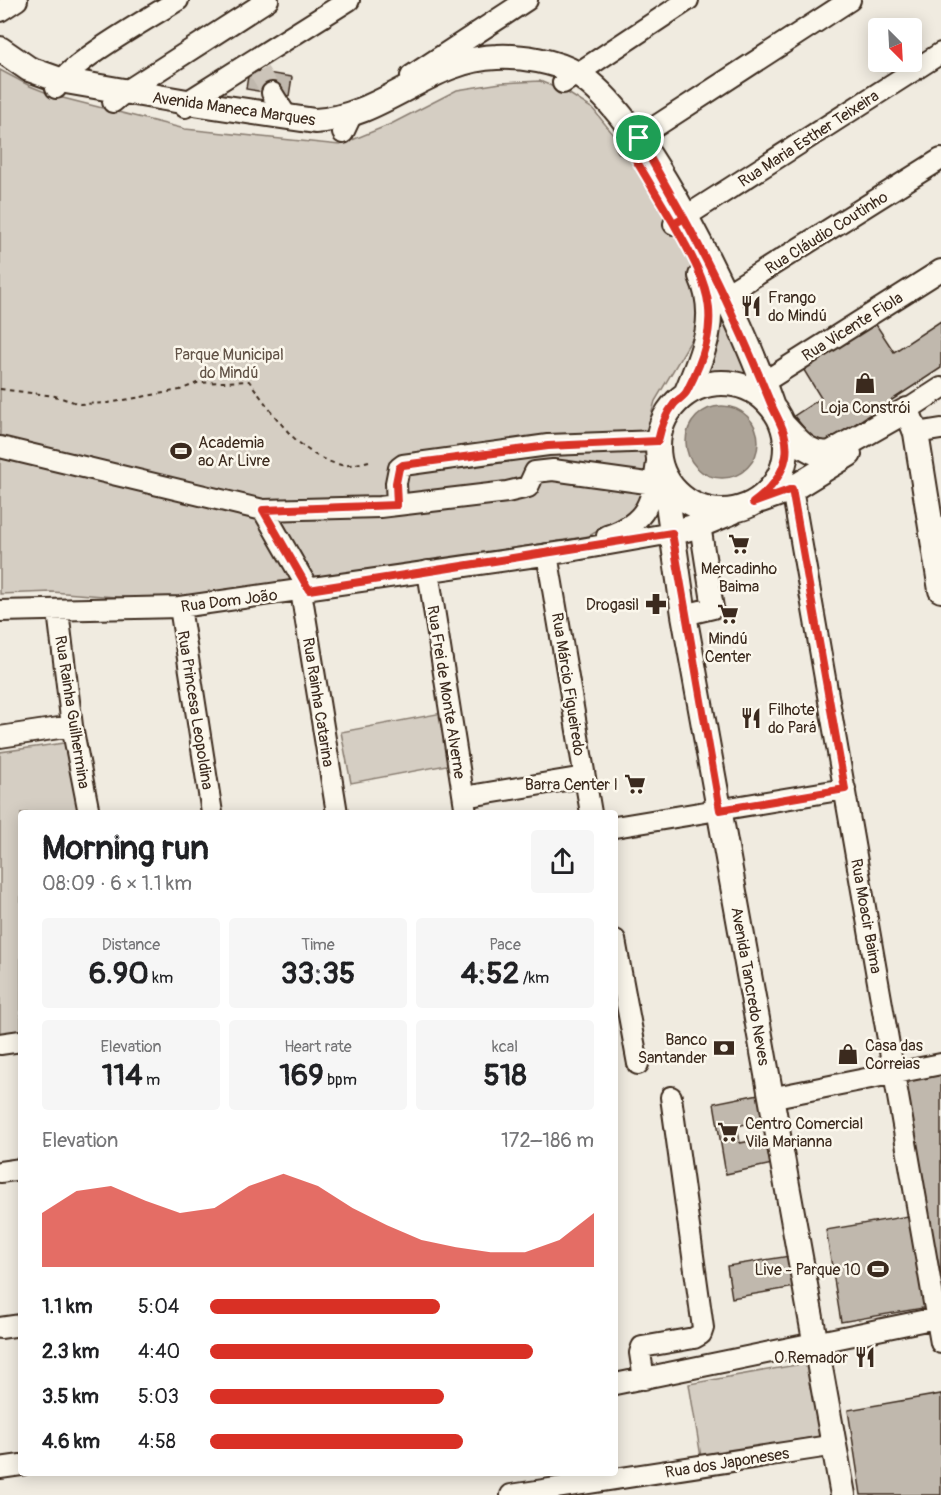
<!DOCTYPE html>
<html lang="en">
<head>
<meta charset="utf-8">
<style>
	body { margin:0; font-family:Pangolin,sans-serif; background:#f6f6f6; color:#202124; height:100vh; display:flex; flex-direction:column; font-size:22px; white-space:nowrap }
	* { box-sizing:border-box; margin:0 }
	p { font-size:20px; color:#757577 }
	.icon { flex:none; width:33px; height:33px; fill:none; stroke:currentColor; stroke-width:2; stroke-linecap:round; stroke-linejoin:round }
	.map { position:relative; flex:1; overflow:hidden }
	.details { position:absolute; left:18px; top:810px; width:600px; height:666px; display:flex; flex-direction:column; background:#fff; border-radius:6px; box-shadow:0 3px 15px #0003 }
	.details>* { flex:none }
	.needle { width:39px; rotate:156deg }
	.tools { position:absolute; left:868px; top:18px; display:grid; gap:12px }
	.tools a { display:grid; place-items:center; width:54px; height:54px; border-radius:6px; background:#fff; box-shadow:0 3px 15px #0003; font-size:30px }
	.pin { position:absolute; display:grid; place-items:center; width:51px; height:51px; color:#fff; margin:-26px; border:3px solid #fff; border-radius:50%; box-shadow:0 2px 6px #0007 }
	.round { display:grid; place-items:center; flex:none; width:63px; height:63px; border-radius:6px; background:#f6f6f6 }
	.overview { display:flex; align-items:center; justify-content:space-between; height:102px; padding:0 24px }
	h1 { font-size:33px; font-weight:800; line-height:45px }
	.figures { display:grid; grid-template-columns:repeat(3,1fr); gap:9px; height:102px; padding:6px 24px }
	.figures div { display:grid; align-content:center; border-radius:6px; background:#f6f6f6; text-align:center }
	.figures b { font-size:30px; font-weight:800 }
	.figures small { font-size:16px; font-weight:400 }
	.figures p { font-size:16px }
	.chart { height:168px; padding:12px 24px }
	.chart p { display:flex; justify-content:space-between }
	.chart svg { width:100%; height:108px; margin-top:6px; fill:#d93025; opacity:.7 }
	ul { padding:0 24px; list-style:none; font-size:20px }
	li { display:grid; grid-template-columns:96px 72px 1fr; align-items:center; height:45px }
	li i { height:15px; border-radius:8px; background:#d93025 }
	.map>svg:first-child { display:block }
	.green { fill:#d5cec3; stroke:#887c70; stroke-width:1.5 }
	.water { fill:#aca397; stroke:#7f7367; stroke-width:1.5 }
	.building { fill:#c0b8ad; stroke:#3b2a1e; stroke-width:1.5 }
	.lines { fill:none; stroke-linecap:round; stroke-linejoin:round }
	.minor-tunnel { stroke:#ccc4b9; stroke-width:20; stroke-dasharray:20 10; stroke-linecap:butt }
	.minor-casing { stroke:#3b2a1e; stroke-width:24 }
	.major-casing { stroke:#3b2a1e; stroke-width:28 }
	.path { stroke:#3b2a1e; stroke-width:2; stroke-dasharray:4.5 4.5; stroke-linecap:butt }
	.minor { stroke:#fbf7ec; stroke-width:20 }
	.major { stroke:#fbf7ec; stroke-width:24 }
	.route-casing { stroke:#fff; stroke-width:12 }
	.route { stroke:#d93025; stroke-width:8 }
	.labels { text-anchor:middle; stroke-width:5; stroke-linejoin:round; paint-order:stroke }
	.street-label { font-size:16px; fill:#3b2a1e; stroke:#fbf7ec }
	.poi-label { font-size:16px; fill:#3b2a1e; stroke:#fbf7ec; text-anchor:start }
	.park-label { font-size:16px; fill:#625347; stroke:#fbf7ec }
</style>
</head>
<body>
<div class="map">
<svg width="941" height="1495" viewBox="0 0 941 1495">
	<rect width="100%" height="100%" fill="#f0ebe0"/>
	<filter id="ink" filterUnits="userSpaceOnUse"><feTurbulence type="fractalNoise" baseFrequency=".0167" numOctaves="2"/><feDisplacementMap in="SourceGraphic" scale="12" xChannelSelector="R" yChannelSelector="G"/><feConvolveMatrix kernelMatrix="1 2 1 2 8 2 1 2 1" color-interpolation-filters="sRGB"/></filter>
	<g filter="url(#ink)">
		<path class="green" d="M0 70 30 86 55 96 185 129 340 145 391 124 457 90 501 83 540 81 568 93 593 109 629 154 677 231 703 280 709 310 655 401 644 441 649 477 645 495 629 513 589 536 179 602 52 592 0 594Z
			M722 303 764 391C737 376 729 375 699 382L720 341Z
			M442 713 452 764 351 783 341 732Z
			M71 742 85 813H21V1033L0 1036V752Z
			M818 1361 831 1434 701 1457 689 1384Z"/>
		<path class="water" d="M686 442a36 36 0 1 1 72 0a36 36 0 1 1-72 0Z"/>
		<path class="building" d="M249 70 292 77 289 96 246 89Z
			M941 321V368L820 447 794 416 821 398 802 367 875 323 894 352Z
			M941 1069V1289L901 1076Z
			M764 1093 768 1119 737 1126 740 1143 772 1137 777 1163 726 1174 714 1103Z
			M914 1215 929 1307 841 1322 826 1230Z
			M796 1255 801 1286 732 1298 727 1266Z
			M941 1394V1495H861L848 1410Z"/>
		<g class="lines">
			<path class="minor-tunnel" d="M259 72 272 93"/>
			<defs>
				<path id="minor" d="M0 11 17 0
					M411 76 527 0
					M563 83 688 0
					M56 88C68 63 151 17 178 0
					M272 93 287 117
					M113 102 125 92 268 0
					M185 107 187 102 349 0
					M343 133 351 116 362 109
					M627 145 850 0
					M674 224 941 53
					M712 303 941 159
					M764 382 941 270
					M907 410 941 388
					M916 433 941 429
					M0 447 263 510 380 507 507 492 528 487 535 472 553 470 654 484
					M792 489 941 1343
					M397 505 396 483 399 468 403 465 548 445 658 441
					M263 510 309 590
					M607 536C652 521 652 497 658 455
					M547 554 591 813
					M428 571 466 813
					M301 591 337 813
					M180 607 212 813
					M0 611 180 607 564 552 672 533
					M58 611 72 726 89 813
					M684 615 713 608 700 525
					M0 737 72 726
					M464 797 584 777
					M615 827 845 789
					M615 940 638 1064
					M0 1044 21 1041
					M770 1098 941 1064
					M0 1172 21 1169
					M0 1328 21 1325
					M644 1379 640 1353 642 1347 694 1338 701 1334 703 1328 671 1097
					M615 1384 941 1317
					M0 1468 21 1465
					M511 1495 836 1445"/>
				<path id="major" d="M0 49 29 69 60 80 187 102 315 121C383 117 432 58 497 57 522 56 556 61 577 74 648 117 744 325 772 407
					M658 447a64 64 0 1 1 128 0a64 64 0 1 1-128 0Z
					M686 394C702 355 720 318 701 276
					M782 424C797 439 808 457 831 453L907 410 916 433 941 590
					M664 476 684 615 843 1495
					M761 500 792 489 849 454
					M672 533 700 525 732 512"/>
			</defs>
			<use href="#minor" class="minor-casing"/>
			<use href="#major" class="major-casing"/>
			<path class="path" d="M0 389 55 396 80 404 108 403 180 390 197 383 249 381C274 414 298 456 341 465 350 466 361 463 369 461"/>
			<use href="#minor" class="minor"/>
			<use href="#major" class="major"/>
		</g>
	</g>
	<g class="lines" filter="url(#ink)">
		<defs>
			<path id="route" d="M639 138 684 218 674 224C712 291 724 319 687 391 684 397 678 399 674 404 665 415 661 427 658 441L548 446 403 465 399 468 396 483 397 505 263 510 309 590 672 533 720 810 845 789 792 489 753 503C769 491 782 477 786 456 789 435 779 422 771 404 745 340 717 278 684 218L674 224 627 145 639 138"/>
		</defs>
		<use href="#route" class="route-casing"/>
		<use href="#route" class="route"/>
	</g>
	<defs>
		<symbol id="restaurant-bare" viewBox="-9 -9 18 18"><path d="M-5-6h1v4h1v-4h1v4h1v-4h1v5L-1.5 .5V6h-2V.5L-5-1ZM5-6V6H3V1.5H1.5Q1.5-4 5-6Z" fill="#3b2a1e" stroke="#fbf7ec" stroke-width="2.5" paint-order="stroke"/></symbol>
		<symbol id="shop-bare" viewBox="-9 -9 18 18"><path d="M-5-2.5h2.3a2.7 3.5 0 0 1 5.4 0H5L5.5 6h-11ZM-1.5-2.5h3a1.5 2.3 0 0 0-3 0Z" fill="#3b2a1e" stroke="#fbf7ec" stroke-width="2.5" paint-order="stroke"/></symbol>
		<symbol id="stadium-bare" viewBox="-9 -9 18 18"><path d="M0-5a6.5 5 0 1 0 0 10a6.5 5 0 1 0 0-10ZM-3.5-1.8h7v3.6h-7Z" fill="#3b2a1e" stroke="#fbf7ec" stroke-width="2.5" paint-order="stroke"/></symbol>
		<symbol id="supermarket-bare" viewBox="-9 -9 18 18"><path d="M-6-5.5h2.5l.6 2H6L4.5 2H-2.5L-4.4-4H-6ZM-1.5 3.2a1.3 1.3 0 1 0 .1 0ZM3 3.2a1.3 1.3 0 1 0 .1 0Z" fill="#3b2a1e" stroke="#fbf7ec" stroke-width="2.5" paint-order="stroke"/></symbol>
		<symbol id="pharmacy-bare" viewBox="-9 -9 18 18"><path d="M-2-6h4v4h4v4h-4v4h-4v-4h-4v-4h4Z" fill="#3b2a1e" stroke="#fbf7ec" stroke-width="2.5" paint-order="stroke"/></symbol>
		<symbol id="bank-bare" viewBox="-9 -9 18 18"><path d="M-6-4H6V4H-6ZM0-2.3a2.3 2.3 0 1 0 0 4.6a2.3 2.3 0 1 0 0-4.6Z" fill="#3b2a1e" stroke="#fbf7ec" stroke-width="2.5" paint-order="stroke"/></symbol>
	</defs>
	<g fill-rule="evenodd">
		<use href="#restaurant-bare" x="736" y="291" width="30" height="30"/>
		<use href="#shop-bare" x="850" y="368" width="30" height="30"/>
		<use href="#stadium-bare" x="166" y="436" width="30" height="30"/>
		<use href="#supermarket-bare" x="724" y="529" width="30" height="30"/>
		<use href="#pharmacy-bare" x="641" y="589" width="30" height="30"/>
		<use href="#supermarket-bare" x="713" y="599" width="30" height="30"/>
		<use href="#restaurant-bare" x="736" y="703" width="30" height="30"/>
		<use href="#supermarket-bare" x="620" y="769" width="30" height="30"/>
		<use href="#bank-bare" x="709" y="1033" width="30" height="30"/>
		<use href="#shop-bare" x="833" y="1039" width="30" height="30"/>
		<use href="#supermarket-bare" x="713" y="1117" width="30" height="30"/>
		<use href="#stadium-bare" x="863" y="1254" width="30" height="30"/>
		<use href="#restaurant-bare" x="850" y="1342" width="30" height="30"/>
	</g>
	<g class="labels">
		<g class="street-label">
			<text transform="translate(234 108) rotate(8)" y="6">Avenida Maneca Marques</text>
			<text transform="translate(808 138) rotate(-33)" y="6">Rua Maria Esther Teixeira</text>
			<text transform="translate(826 232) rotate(-32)" y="6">Rua Cláudio Coutinho</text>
			<text transform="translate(852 326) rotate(-32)" y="6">Rua Vicente Fiola</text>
			<text transform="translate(229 600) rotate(-7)" y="6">Rua Dom João</text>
			<text transform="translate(569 684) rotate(81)" y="6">Rua Márcio Figueiredo</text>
			<text transform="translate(447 692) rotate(81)" y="6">Rua Frei de Monte Alverne</text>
			<text transform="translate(319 702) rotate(81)" y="6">Rua Rainha Catarina</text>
			<text transform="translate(196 710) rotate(81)" y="6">Rua Princesa Leopoldina</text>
			<text transform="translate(73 712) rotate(81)" y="6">Rua Rainha Guilhermina</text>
			<text transform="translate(867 916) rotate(80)" y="6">Rua Moacir Baima</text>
			<text transform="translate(751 986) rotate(80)" y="6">Avenida Tancredo Neves</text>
			<text transform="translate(727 1462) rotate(-9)" y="6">Rua dos Japoneses</text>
		</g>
		<g class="poi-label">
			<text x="768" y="303">Frango<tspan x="768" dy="18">do Mindú</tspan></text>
			<text x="865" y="413" text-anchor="middle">Loja Constrói</text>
			<text x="198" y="448">Academia<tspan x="198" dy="18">ao Ar Livre</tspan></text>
			<text x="739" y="574" text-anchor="middle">Mercadinho<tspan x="739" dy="18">Baima</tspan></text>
			<text x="639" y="610" text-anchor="end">Drogasil</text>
			<text x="728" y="644" text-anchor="middle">Mindú<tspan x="728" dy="18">Center</tspan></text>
			<text x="768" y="715">Filhote<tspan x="768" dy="18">do Pará</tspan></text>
			<text x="618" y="790" text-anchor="end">Barra Center I</text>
			<text x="707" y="1045" text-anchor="end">Banco<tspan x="707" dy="18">Santander</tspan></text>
			<text x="865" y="1051">Casa das<tspan x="865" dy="18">Correias</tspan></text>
			<text x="745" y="1129">Centro Comercial<tspan x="745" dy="18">Vila Marianna</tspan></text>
			<text x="861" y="1275" text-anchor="end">Live - Parque 10</text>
			<text x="848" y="1363" text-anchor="end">O Remador</text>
		</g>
		<g class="park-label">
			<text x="229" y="360">Parque Municipal<tspan x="229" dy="18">do Mindú</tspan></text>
		</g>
	</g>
</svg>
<div class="tools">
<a><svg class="needle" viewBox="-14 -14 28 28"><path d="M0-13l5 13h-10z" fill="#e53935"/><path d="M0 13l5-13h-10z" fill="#757577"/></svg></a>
</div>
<div class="pin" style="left:639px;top:138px;background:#1e9e55"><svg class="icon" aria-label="arrive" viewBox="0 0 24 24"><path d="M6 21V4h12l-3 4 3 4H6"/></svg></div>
<section class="details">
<div class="overview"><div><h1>Morning run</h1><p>08:09 · 6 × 1.1 km</p></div><a class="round"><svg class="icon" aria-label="share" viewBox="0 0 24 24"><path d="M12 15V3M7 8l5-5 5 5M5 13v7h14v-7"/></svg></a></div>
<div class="figures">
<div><p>Distance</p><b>6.90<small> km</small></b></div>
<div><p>Time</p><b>33:35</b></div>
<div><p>Pace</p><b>4:52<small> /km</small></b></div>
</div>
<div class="figures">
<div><p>Elevation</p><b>114<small> m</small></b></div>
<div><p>Heart rate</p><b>169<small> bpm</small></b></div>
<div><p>kcal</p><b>518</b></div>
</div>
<div class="chart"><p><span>Elevation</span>172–186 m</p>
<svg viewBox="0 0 160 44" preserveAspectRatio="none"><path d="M0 44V22L10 13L20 11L30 17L40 22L50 20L60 11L70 6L80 11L90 20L100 27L110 33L120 36L130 38L140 38L150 33L160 22V44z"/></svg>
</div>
<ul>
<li><b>1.1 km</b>5:04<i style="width:60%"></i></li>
<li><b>2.3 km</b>4:40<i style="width:84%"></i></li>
<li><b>3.5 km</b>5:03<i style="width:61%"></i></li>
<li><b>4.6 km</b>4:58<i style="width:66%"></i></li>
</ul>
</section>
</div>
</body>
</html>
